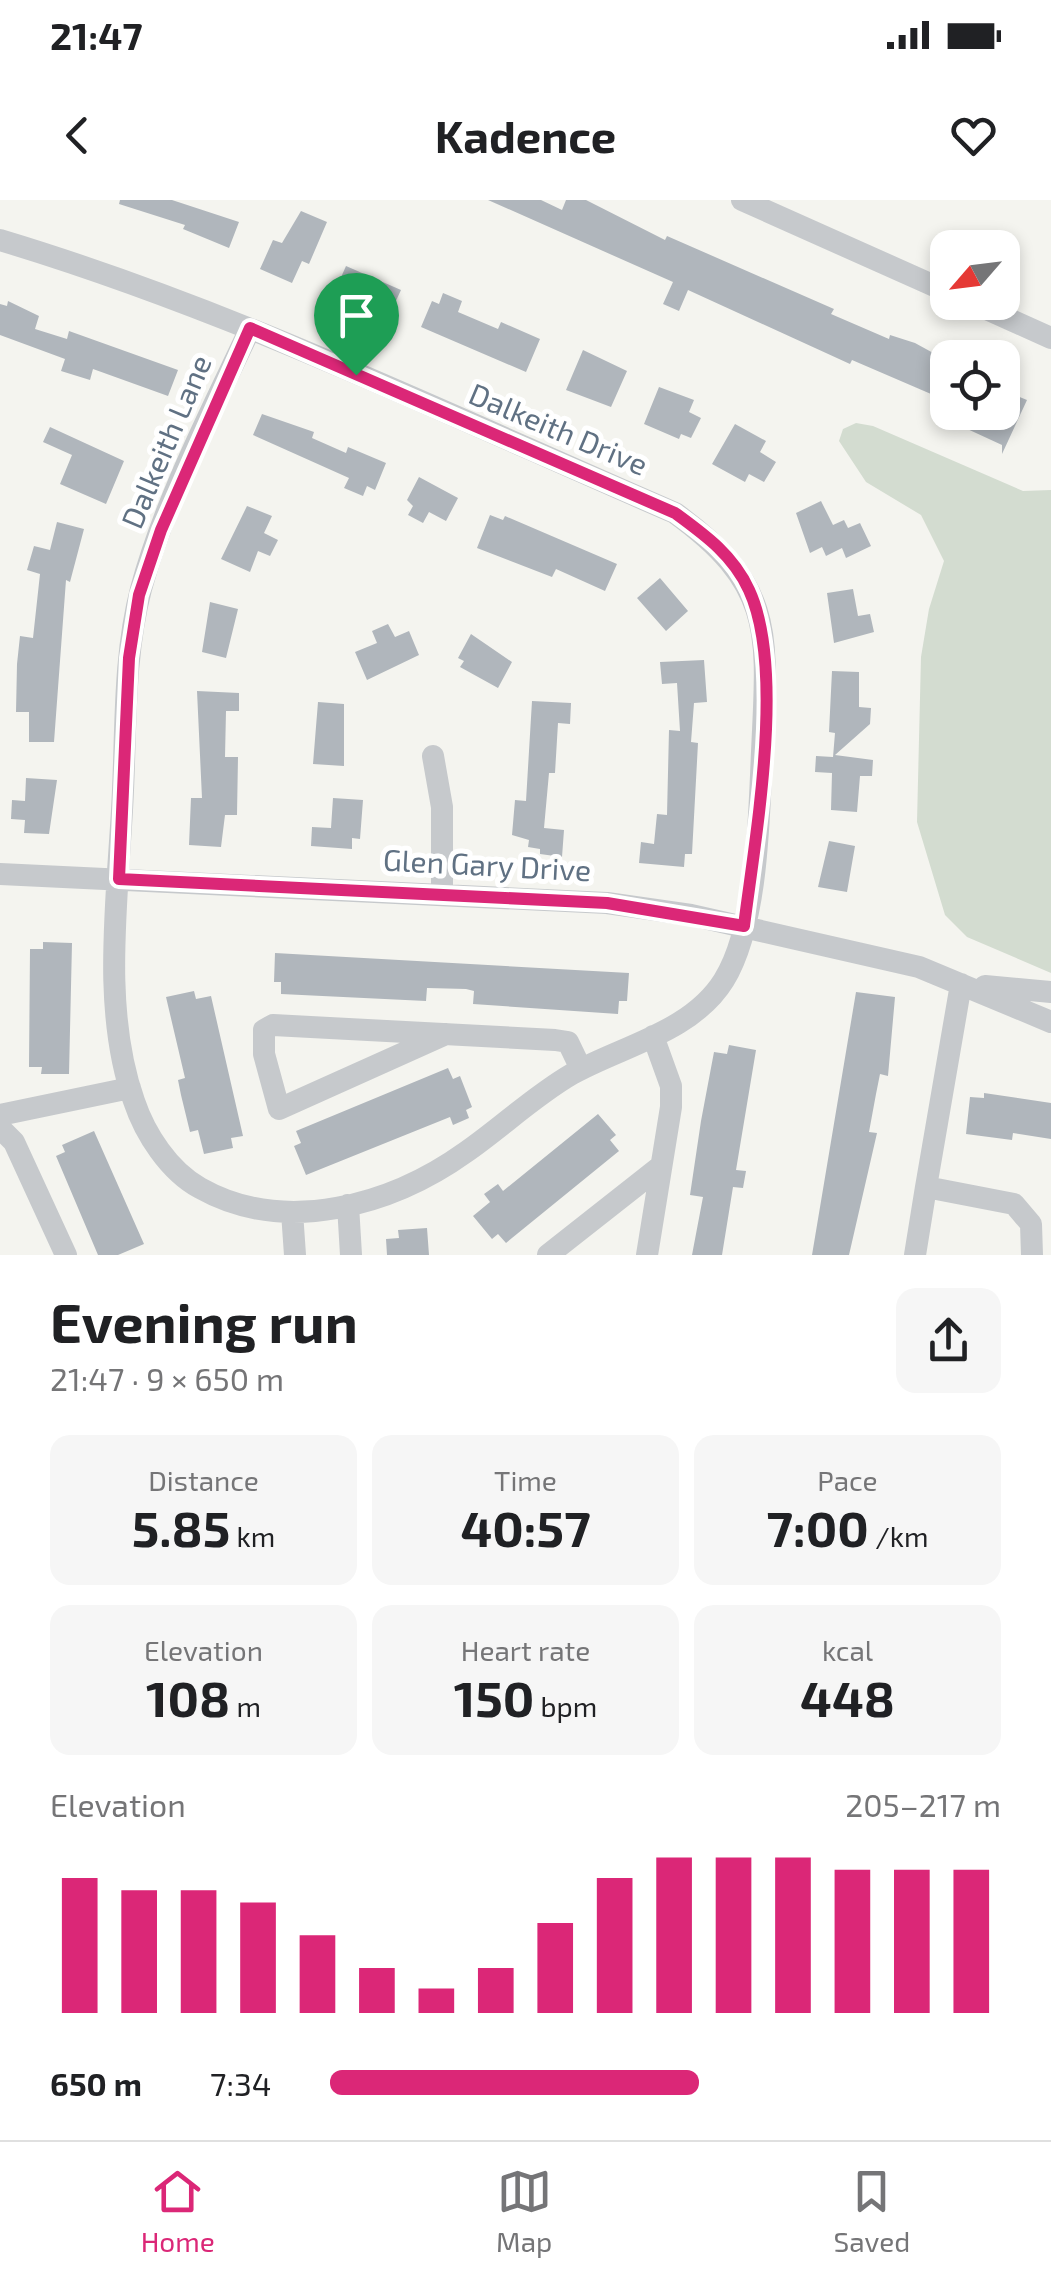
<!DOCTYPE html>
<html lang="en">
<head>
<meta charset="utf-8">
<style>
	body { margin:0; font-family:"Exo 2",sans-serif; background:#f6f6f6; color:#202124; height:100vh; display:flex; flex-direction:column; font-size:38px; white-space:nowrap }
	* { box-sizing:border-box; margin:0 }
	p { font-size:32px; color:#757577 }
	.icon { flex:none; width:55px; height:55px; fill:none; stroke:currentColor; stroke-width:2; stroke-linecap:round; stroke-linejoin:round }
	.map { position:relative; height:1055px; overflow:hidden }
	.panel { display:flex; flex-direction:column; background:#fff; flex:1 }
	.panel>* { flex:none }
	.needle { width:65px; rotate:242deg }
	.tools { position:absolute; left:930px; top:30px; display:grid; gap:20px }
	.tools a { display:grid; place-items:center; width:90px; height:90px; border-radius:20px; background:#fff; box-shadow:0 5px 15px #0003; font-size:50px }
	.pin { position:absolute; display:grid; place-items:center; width:85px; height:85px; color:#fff; margin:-102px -42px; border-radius:50% 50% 50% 0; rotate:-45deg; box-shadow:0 0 10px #0007 }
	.pin .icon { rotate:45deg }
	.round { display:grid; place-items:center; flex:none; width:105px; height:105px; border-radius:20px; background:#f6f6f6 }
	.head { display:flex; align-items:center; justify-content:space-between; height:170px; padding:0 50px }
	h1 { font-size:55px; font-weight:700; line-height:75px }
	.figures { display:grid; grid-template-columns:repeat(3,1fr); gap:15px; height:170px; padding:10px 50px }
	.figures div { display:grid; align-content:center; border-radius:20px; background:#f6f6f6; text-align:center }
	.figures b { font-size:50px; font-weight:700 }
	.figures small { font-size:28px; font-weight:400 }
	.figures p { font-size:28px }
	.chart { height:280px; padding:20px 50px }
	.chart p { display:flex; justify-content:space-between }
	.chart svg { width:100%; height:180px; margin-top:10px; stroke:#db2777; stroke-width:6 }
	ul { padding:0 50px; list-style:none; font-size:32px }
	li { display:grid; grid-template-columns:160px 120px 1fr; align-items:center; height:75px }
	li i { height:25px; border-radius:12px; background:#db2777 }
	.status { display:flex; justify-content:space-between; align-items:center; height:70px; padding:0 50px; background:#fff; direction:ltr }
	.status svg { height:28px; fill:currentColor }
	header { display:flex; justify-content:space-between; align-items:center; height:130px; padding:0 50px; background:#fff; font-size:45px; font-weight:700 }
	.dock { display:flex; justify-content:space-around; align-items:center; height:140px; border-top:2px solid #e0e0e0; background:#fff; font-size:28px; color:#757577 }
	.dock a { display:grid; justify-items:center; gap:5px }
	.dock .active { color:#db2777 }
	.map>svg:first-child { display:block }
	.green { fill:#d3dcd0 }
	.building { fill:#b0b6bc }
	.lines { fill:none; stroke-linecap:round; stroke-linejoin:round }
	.street { stroke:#c6c9cc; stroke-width:22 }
	.route-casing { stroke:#fff; stroke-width:20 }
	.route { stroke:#db2777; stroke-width:12 }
	.labels { text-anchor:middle; stroke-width:10; stroke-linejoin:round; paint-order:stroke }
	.street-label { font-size:30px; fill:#607183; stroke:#fff }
</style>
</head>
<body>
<div class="status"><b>21:47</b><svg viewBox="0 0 49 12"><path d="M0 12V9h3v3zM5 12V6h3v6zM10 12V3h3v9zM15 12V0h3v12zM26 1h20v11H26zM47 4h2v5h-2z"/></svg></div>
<header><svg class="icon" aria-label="back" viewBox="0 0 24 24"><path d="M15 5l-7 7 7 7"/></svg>Kadence<svg class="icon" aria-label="heart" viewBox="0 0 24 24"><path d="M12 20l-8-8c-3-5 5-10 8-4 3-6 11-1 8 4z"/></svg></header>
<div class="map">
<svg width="1051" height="1055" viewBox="0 0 1051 1055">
	<rect width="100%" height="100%" fill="#f4f4ef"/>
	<path class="green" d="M856 223 873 226 1023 291 1051 290V773L967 737 945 715 917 622 921 457 929 409 944 361 921 315 866 282 839 241 843 229Z"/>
	<path class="building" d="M120 0H172L239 22 229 48 183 29 185 25 119 4Z
		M488 0H541L562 10 566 0H586L665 40 667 36 834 109 831 114 889 139 890 135 915 143 946 160 931 194 852 160 850 164 688 90 679 111 663 104 673 82Z
		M301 11 327 22 309 64 302 61 292 83 260 69 273 40 282 43Z
		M346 66 401 90 388 118 335 91Z
		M443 93 462 101 458 112 498 129 501 122 540 139 526 172 421 127 432 101 439 104Z
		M8 101 39 116 35 129 67 139 69 131 178 170 168 196 93 169 90 180 61 171 65 159 0 135V104L7 106Z
		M583 150 627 171 611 207 566 190Z
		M659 187 694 200 689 212 701 218 691 238 681 234 679 239 644 224Z
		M1002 190 1027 200 1002 254V245L963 227 970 212H1002Z
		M262 214 314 232 312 238 346 253 348 247 386 263 375 290 367 286 363 296 344 288 349 278 253 235Z
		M735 224 766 241 760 252 776 262 764 282 749 274 745 282 712 264Z
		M50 227 124 261 106 304 60 284 72 255 43 242Z
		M419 277 458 298 446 321 429 312 423 323 408 315 413 306 407 300Z
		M821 301 833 325 844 320 848 328 860 323 871 346 846 358 842 348 826 356 822 347 810 353 796 313Z
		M247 306 272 316 264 333 278 340 270 356 258 351 250 372 221 359Z
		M490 315 503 320 505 316 617 364 605 391 556 369 552 377 477 348Z
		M57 322 84 329 70 382 66 380 54 542H29V512H16L17 464 20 436 33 438 40 374 27 370 34 346 50 350Z
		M660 378 688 411 666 431 637 398Z
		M853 389 858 416 870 414 874 432 834 443 827 393Z
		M210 402 238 409 226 458 202 452Z
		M388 424 395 437 409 431 419 455 367 480 355 452 377 443 372 431Z
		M471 434 512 462 498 488 460 467 464 461 458 458Z
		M704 460 707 502 694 503 691 542 698 543 692 654H685L684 667 639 663 641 642 654 644 657 614 667 615 669 530 680 531 677 483 662 484 660 462Z
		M832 471 859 472V507L871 508 870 524 835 555 873 560 872 576H860L857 612 831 610 832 573 815 572 816 556 833 557 835 533 829 532Z
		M197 491 239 493V511H226L225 557H238L237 615H225L221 647 189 645 191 598H202Z
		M532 501 571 503 570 524 558 523 555 573H549L544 628 564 630 562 657 540 654V649L528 647 529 640 512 635 515 600 526 601Z
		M318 502 344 504V566L313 564Z
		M26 578 57 580 49 634 24 633 25 620 11 619 12 600 25 601Z
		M333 598 363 600 360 639 352 638V649L311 646 312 627 331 628Z
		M829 641 855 646 847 692 818 687Z
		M43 742 72 743 69 874H41L42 867H29L30 749H43Z
		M275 753 629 773 627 801H619L618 814 473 804 474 791 466 789 427 788 426 801 281 794V782H274Z
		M194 791 196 799 211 796 243 936 231 938 233 948 204 954 198 930 190 932 181 895 178 880 185 878 166 797Z
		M856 792 895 797 888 876 880 874 876 894 869 932 877 933 849 1055H812Z
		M729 845 756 850 736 970 746 971 743 988 733 987 722 1055H692L703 997 690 995 701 921 714 852 727 854Z
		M448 868 453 879 460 876 472 907 466 910 469 918 453 925 450 917 306 975 294 946 301 943 296 931Z
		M984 893 1051 903V939L1013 933 1012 940 966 934 970 897 984 898Z
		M598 914 616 935 610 940 619 951 506 1043 498 1034 492 1039 473 1016 490 1002 484 994 498 984 503 991Z
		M94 931 144 1044 118 1055H98L56 956 65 952 62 945Z
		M427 1028 429 1055H387L386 1039 399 1038 398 1030Z"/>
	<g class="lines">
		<path class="street" d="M742 0 948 92
			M0 40C233 110 453 217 675 313 777 387 767 437 762 552 759 616 758 725 724 780 692 832 622 846 572 874 534 896 502 927 466 952 392 1005 285 1036 200 988 169 971 145 934 134 901 100 806 119 689 123 590 126 524 124 454 141 389 165 300 211 212 250 129
			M971 102 1051 138
			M433 556 442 607V693
			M0 674 607 703 691 715 919 767 1051 822
			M985 786 1051 792
			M446 834 279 909 264 854V830L273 825 555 840 568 842 581 869
			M0 915 130 888
			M0 928 14 942 66 1055
			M926 987 961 784
			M348 1005 351 1055
			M292 1012 295 1055
			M548 1055 661 966
			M647 1055 671 907V886L653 836
			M915 1055 926 987 1014 1004 1031 1024 1032 1055"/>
	</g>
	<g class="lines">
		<defs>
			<path id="route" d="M250 128 675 313C705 335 733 355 749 390 786 470 755 638 744 726L607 703 119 679 129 458 139 395 161 330Z"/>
		</defs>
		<use href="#route" class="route-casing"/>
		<use href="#route" class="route"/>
	</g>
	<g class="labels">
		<g class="street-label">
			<text transform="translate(558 230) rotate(23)" y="10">Dalkeith Drive</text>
			<text transform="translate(167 242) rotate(-67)" y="10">Dalkeith Lane</text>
			<text transform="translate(487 666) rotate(3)" y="10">Glen Gary Drive</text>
		</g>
	</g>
</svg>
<div class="tools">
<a><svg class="needle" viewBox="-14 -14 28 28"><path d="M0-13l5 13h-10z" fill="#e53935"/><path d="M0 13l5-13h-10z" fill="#757577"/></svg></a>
<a><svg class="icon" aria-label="locate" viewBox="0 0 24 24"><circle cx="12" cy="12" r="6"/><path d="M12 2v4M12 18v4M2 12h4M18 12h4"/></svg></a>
</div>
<div class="pin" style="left:356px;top:175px;background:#1e9e55"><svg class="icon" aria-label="arrive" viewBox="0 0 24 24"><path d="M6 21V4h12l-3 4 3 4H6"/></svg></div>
</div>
<section class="panel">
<div class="head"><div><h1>Evening run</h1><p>21:47 · 9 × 650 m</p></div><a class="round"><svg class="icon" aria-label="share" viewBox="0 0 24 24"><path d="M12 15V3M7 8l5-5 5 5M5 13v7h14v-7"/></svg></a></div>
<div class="figures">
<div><p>Distance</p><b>5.85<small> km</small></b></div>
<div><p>Time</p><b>40:57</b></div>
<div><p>Pace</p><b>7:00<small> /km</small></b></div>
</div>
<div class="figures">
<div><p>Elevation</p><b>108<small> m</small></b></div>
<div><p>Heart rate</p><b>150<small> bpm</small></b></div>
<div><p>kcal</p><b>448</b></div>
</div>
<div class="chart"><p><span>Elevation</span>205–217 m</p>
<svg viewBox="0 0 160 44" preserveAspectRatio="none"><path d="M5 44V11M15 44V14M25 44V14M35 44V17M45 44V25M55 44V33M65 44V38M75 44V33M85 44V22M95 44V11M105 44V6M115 44V6M125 44V6M135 44V9M145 44V9M155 44V9"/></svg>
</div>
<ul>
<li><b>650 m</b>7:34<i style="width:55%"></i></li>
</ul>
</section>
<nav class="dock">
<a class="active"><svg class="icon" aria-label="home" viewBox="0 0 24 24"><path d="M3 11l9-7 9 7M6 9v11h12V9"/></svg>Home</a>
<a><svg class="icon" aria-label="map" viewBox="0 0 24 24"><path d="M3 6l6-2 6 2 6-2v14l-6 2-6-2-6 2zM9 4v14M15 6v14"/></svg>Map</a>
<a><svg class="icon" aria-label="saved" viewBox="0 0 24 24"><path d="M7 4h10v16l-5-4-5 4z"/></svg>Saved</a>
</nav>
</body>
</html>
